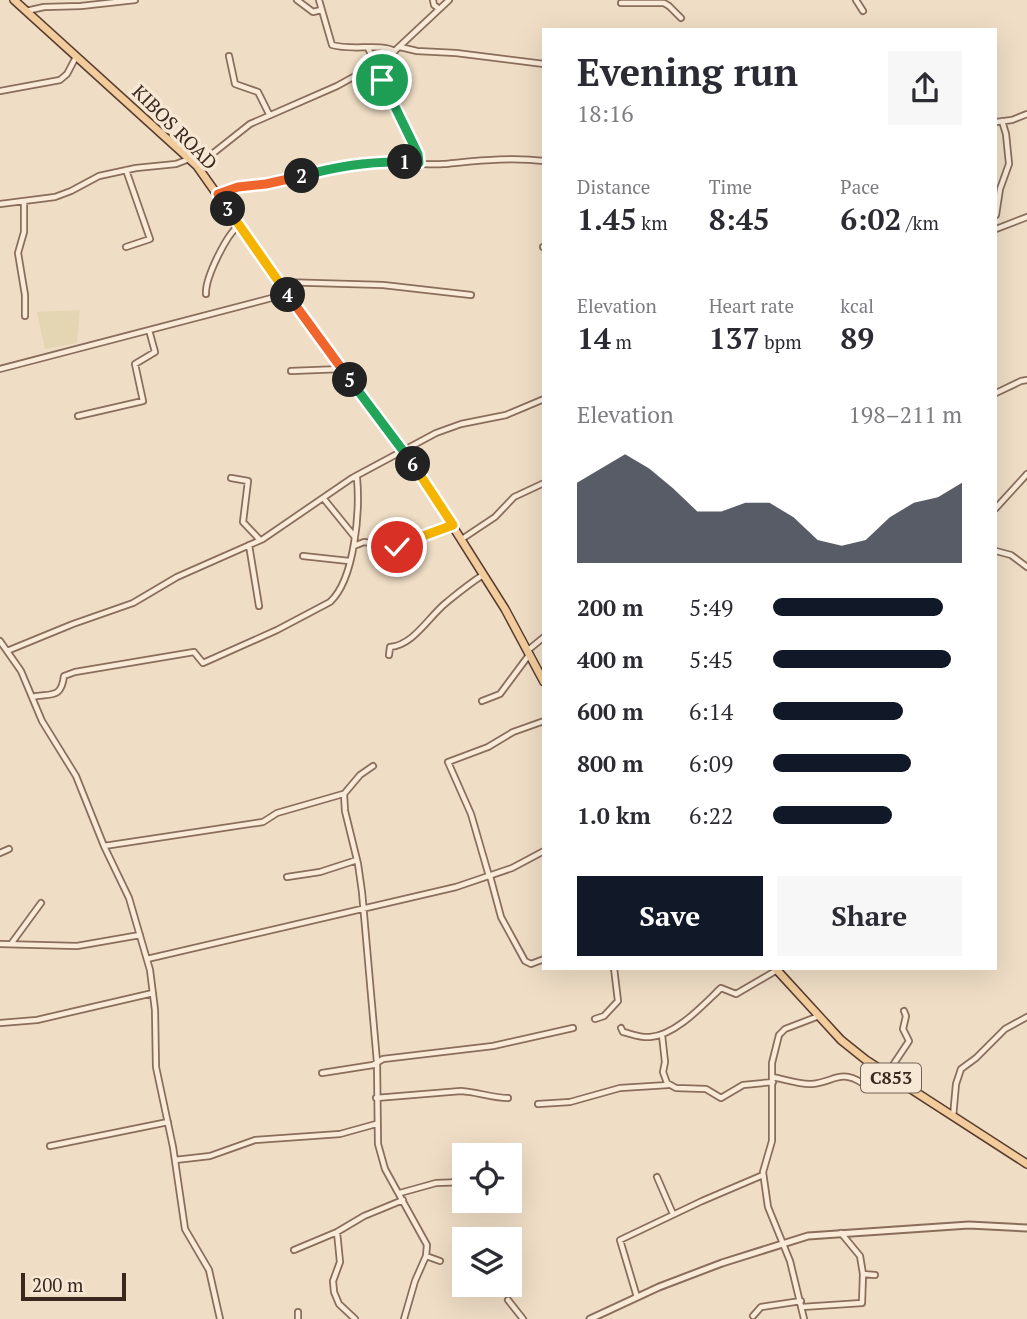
<!DOCTYPE html>
<html lang="en">
<head>
<meta charset="utf-8">
<style>
	body { margin:0; font-family:"PT Serif",serif; background:#f7f7f7; color:#2b2b33; height:100vh; display:flex; flex-direction:column; font-size:26px; white-space:nowrap }
	* { box-sizing:border-box; margin:0 }
	p { font-size:23px; color:#7c7c81 }
	.icon { flex:none; width:38px; height:38px; fill:none; stroke:currentColor; stroke-width:2; stroke-linecap:round; stroke-linejoin:round }
	.map { position:relative; flex:1; overflow:hidden }
	.panel { position:absolute; left:542px; top:28px; width:455px; height:942px; display:flex; flex-direction:column; background:#fff; border-radius:0px; box-shadow:0 7px 28px #0002 }
	.panel>* { flex:none }
	.buttons { position:absolute; left:452px; top:1143px; display:grid; gap:14px }
	.buttons a { display:grid; place-items:center; width:70px; height:70px; border-radius:0px; background:#fff; box-shadow:0 7px 28px #0002; font-size:35px }
	.scale { position:absolute; left:21px; bottom:18px; width:105px; box-sizing:border-box; padding-left:7px; border:4px solid #3a281f; border-top:0; font-size:19px; line-height:24px; white-space:nowrap; color:#3a281f; -webkit-text-stroke:5px #f6e8d4; paint-order:stroke }
	.pin { position:absolute; display:grid; place-items:center; width:60px; height:60px; color:#fff; margin:-30px; border:4px solid #fff; border-radius:50%; box-shadow:0 2px 7px #0007 }
	.km { position:absolute; width:35px; height:35px; margin:-18px; border-radius:50%; background:#222; color:#fff; font-size:19px; line-height:35px; text-align:center }
	.round { display:grid; place-items:center; flex:none; width:74px; height:74px; border-radius:0px; background:#f7f7f7 }
	.head { display:flex; align-items:center; justify-content:space-between; height:119px; padding:0 35px }
	h1 { font-size:38px; font-weight:700; line-height:52px }
	.figures { display:grid; grid-template-columns:repeat(3,1fr); gap:10px; height:119px; padding:7px 35px }
	.figures div { display:grid; align-content:center }
	.figures b { font-size:30px; font-weight:700 }
	.figures small { font-size:19px; font-weight:400 }
	.figures p { font-size:19px }
	.chart { height:196px; padding:14px 35px }
	.chart p { display:flex; justify-content:space-between }
	.chart svg { width:100%; height:126px; margin-top:7px; fill:#111827; opacity:.7 }
	.action { display:flex; gap:14px; margin-top:auto; padding:14px 35px }
	.action a { flex:1; height:80px; border-radius:0px; background:#111827; color:#fff; font-size:28px; font-weight:700; line-height:80px; text-align:center }
	.action a+a { background:#f7f7f7; color:#2b2b33 }
	ul { padding:0 35px; list-style:none; font-size:23px }
	li { display:grid; grid-template-columns:112px 84px 1fr; align-items:center; height:52px }
	li i { height:18px; border-radius:9px; background:#111827 }
	.map>svg:first-child { display:block }
	.farmland { fill:#e4d6b2 }
	.lines { fill:none; stroke-linecap:round; stroke-linejoin:round }
	.minor-casing { stroke:#8a6d5b; stroke-width:8 }
	.tertiary-casing { stroke:#8a6d5b; stroke-width:9 }
	.primary-casing { stroke:#573c2f; stroke-width:10 }
	.minor { stroke:#f9ebd8; stroke-width:4.5 }
	.tertiary { stroke:#f9ebd8; stroke-width:5 }
	.primary { stroke:#f2cc9d; stroke-width:7 }
	.split-1-casing { stroke:#fff; stroke-width:14 }
	.split-2-casing { stroke:#fff; stroke-width:14 }
	.split-3-casing { stroke:#fff; stroke-width:14 }
	.split-4-casing { stroke:#fff; stroke-width:14 }
	.split-5-casing { stroke:#fff; stroke-width:14 }
	.split-6-casing { stroke:#fff; stroke-width:14 }
	.split-7-casing { stroke:#fff; stroke-width:14 }
	.split-8-casing { stroke:#fff; stroke-width:14 }
	.split-1 { stroke:#22a559; stroke-width:9 }
	.split-2 { stroke:#22a559; stroke-width:9 }
	.split-3 { stroke:#f0652b; stroke-width:9 }
	.split-4 { stroke:#f5b400; stroke-width:9 }
	.split-5 { stroke:#f0652b; stroke-width:9 }
	.split-6 { stroke:#22a559; stroke-width:9 }
	.split-7 { stroke:#f5b400; stroke-width:9 }
	.split-8 { stroke:#f5b400; stroke-width:9 }
	.labels { text-anchor:middle; stroke-width:7; stroke-linejoin:round; paint-order:stroke }
	.shield { fill:#f6e8d4; stroke:#726255; stroke-width:2 }
	.shield-label { font-size:18px; font-weight:bold; fill:#3a281f }
	.street-label { font-size:19px; fill:#3a281f; stroke:#f6e8d4 }
</style>
</head>
<body>
<div class="map">
<svg width="1027" height="1319" viewBox="0 0 1027 1319">
	<rect width="100%" height="100%" fill="#efddc5"/>
	<path class="farmland" d="M80 310 77 343 45 349 37 312Z"/>
	<g class="lines">
		<defs>
			<path id="minor" d="M297 0 313 12 321 10
				M319 0 332 45C353 51 379 43 395 51
				M433 0 434 5 438 8
				M856 0 863 11
				M621 3H664L669 6 681 18
				M26 11 44 7 81 6 135 0
				M400 47 417 51 456 53 544 64
				M368 48 376 65
				M229 56 235 84 258 92 269 114
				M374 65 418 152 419 163
				M0 91 60 80 67 74 76 57
				M996 122 1012 120 1027 114
				M197 166 250 124 337 86 386 59 449 0
				M126 170 150 239 126 247
				M218 194C236 185 255 187 275 183 308 176 339 164 374 162 397 160 421 166 443 164 477 161 510 157 544 161
				M24 201V232L18 253 25 295V316
				M0 204 55 197 71 191 99 176 136 168 176 164 189 159
				M996 215 1000 189 1009 164 1006 134 1002 121
				M996 229 1027 217
				M543 247H544
				M280 282 383 285 471 295
				M206 294C205 278 226 236 238 226
				M0 369 287 294
				M291 371 342 369
				M996 393 1021 381 1027 380
				M78 416 143 401 135 364 155 352 149 330
				M354 477 436 433 461 424 506 415 544 399
				M231 478 248 481 243 522 260 540
				M324 499 354 536
				M996 508 1027 474
				M462 539 495 517 514 497 544 483
				M249 545 259 606
				M354 546 364 542 397 547 453 525
				M996 551 1011 555 1027 567
				M303 556 349 561
				M0 641 21 671 42 721 76 776 104 846 129 898 150 970 155 1010 156 1067 173 1147 185 1229 209 1270 220 1319
				M7 651 73 624 133 603 177 577 263 539 352 478H357C360 511 355 579 330 602L277 630 203 663 194 652 75 672 64 676C61 699 52 693 32 697
				M527 651 544 637
				M389 655 390 647C414 645 429 616 447 602 458 593 470 583 483 575
				M482 701 500 694 529 655
				M373 766 360 775 344 794 345 811 358 864 362 892 377 1062 378 1144 385 1169 427 1245 426 1256 415 1281 404 1319
				M104 846 263 822 277 813 343 794
				M0 853 9 849
				M489 876 471 814 448 762 488 747 513 732 544 721
				M490 876 501 917 525 961 531 964 544 959
				M287 877 320 872 357 860
				M0 944 77 946 140 935
				M11 944 41 903
				M147 959 456 887 512 868 544 851
				M595 1019 604 1016 618 1001 614 968
				M0 1023 37 1020 153 993
				M621 1028 623 1032C632 1034 641 1038 650 1037 676 1035 703 1005 721 988L736 994 777 970
				M662 1035 665 1062 663 1072 667 1083 676 1088 706 1089 721 1098 743 1085 773 1082
				M322 1073 373 1065 383 1059 493 1046 573 1028
				M887 1074 909 1041 903 1029 906 1016 904 1011
				M772 1077C784 1079 800 1085 812 1084 834 1082 840 1069 862 1083L876 1067
				M376 1098 461 1091C478 1092 492 1098 508 1098
				M538 1104 570 1102 620 1088 668 1085
				M953 1117 956 1084 961 1069 976 1058 1005 1029 1027 1017
				M50 1146 168 1122
				M175 1160 210 1156 255 1140 340 1134 376 1124
				M657 1177 673 1214
				M400 1193 436 1183 464 1182
				M337 1232 340 1262 333 1281 334 1292 339 1304 355 1319
				M841 1233 860 1256 863 1274 875 1275
				M294 1250 337 1232 364 1216 403 1200
				M426 1256 440 1261
				M637 1297 620 1240 702 1201 763 1175
				M508 1300 523 1319
				M802 1307 862 1303 863 1274
				M753 1316 761 1307 801 1301
				M298 1319V1312
				M804 1319 790 1261 768 1207 763 1172 772 1141V1063L779 1035 785 1029 819 1016"/>
			<path id="tertiary" d="M590 1319 659 1287 722 1263 808 1236 969 1225 1027 1228"/>
			<path id="primary" d="M14 0 197 166 307 322 404 449 505 609 544 682
				M775 968 841 1040 866 1060 1027 1164"/>
		</defs>
		<use href="#minor" class="minor-casing"/>
		<use href="#tertiary" class="tertiary-casing"/>
		<use href="#primary" class="primary-casing"/>
		<use href="#minor" class="minor"/>
		<use href="#tertiary" class="tertiary"/>
		<use href="#primary" class="primary"/>
	</g>
	<g class="lines">
		<defs>
			<path id="split-1" d="M382 80 418 154 419 163 405 162"/>
			<path id="split-2" d="M302 176C337 166 369 161 405 162"/>
			<path id="split-3" d="M228 209 218 194 238 187 266 184 302 176"/>
			<path id="split-4" d="M228 209 288 295"/>
			<path id="split-5" d="M288 295 350 380"/>
			<path id="split-6" d="M350 380 413 464"/>
			<path id="split-7" d="M413 464 453 525 423 536"/>
			<path id="split-8" d="M397 547 423 536"/>
		</defs>
		<use href="#split-1" class="split-1-casing"/>
		<use href="#split-2" class="split-2-casing"/>
		<use href="#split-3" class="split-3-casing"/>
		<use href="#split-4" class="split-4-casing"/>
		<use href="#split-5" class="split-5-casing"/>
		<use href="#split-6" class="split-6-casing"/>
		<use href="#split-7" class="split-7-casing"/>
		<use href="#split-8" class="split-8-casing"/>
		<use href="#split-1" class="split-1"/>
		<use href="#split-2" class="split-2"/>
		<use href="#split-3" class="split-3"/>
		<use href="#split-4" class="split-4"/>
		<use href="#split-5" class="split-5"/>
		<use href="#split-6" class="split-6"/>
		<use href="#split-7" class="split-7"/>
		<use href="#split-8" class="split-8"/>
	</g>
	<g class="labels">
		<rect class="shield" x="861" y="1063.5" width="60" height="29" rx="5"/>
		<g class="shield-label">
			<text x="891" y="1084">C853</text>
		</g>
		<g class="street-label">
			<text transform="translate(175 127) rotate(45)" y="7">KIBOS ROAD</text>
		</g>
	</g>
</svg>
<div class="buttons">
<a><svg class="icon" aria-label="locate" viewBox="0 0 24 24"><circle cx="12" cy="12" r="6"/><path d="M12 2v4M12 18v4M2 12h4M18 12h4"/></svg></a>
<a><svg class="icon" aria-label="layers" viewBox="0 0 24 24"><path d="M12 4l9 5-9 5-9-5zM3 14l9 5 9-5"/></svg></a>
</div>
<div class="scale">200 m</div>
<div class="pin" style="left:382px;top:80px;background:#1e9e55"><svg class="icon" aria-label="arrive" viewBox="0 0 24 24"><path d="M6 21V4h12l-3 4 3 4H6"/></svg></div>
<div class="pin" style="left:397px;top:547px;background:#d93025"><svg class="icon" aria-label="check" viewBox="0 0 24 24"><path d="M5 12l5 5 9-10"/></svg></div>
<b class="km" style="left:405px;top:162px">1</b>
<b class="km" style="left:302px;top:176px">2</b>
<b class="km" style="left:228px;top:209px">3</b>
<b class="km" style="left:288px;top:295px">4</b>
<b class="km" style="left:350px;top:380px">5</b>
<b class="km" style="left:413px;top:464px">6</b>
<section class="panel">
<div class="head"><div><h1>Evening run</h1><p>18:16</p></div><a class="round"><svg class="icon" aria-label="share" viewBox="0 0 24 24"><path d="M12 15V3M7 8l5-5 5 5M5 13v7h14v-7"/></svg></a></div>
<div class="figures">
<div><p>Distance</p><b>1.45<small> km</small></b></div>
<div><p>Time</p><b>8:45</b></div>
<div><p>Pace</p><b>6:02<small> /km</small></b></div>
</div>
<div class="figures">
<div><p>Elevation</p><b>14<small> m</small></b></div>
<div><p>Heart rate</p><b>137<small> bpm</small></b></div>
<div><p>kcal</p><b>89</b></div>
</div>
<div class="chart"><p><span>Elevation</span>198–211 m</p>
<svg viewBox="0 0 160 44" preserveAspectRatio="none"><path d="M0 44V16L10 11L20 6L30 11L40 18L50 26L60 26L70 23L80 23L90 28L100 36L110 38L120 36L130 28L140 23L150 21L160 16V44z"/></svg>
</div>
<ul>
<li><b>200 m</b>5:49<i style="width:90%"></i></li>
<li><b>400 m</b>5:45<i style="width:94%"></i></li>
<li><b>600 m</b>6:14<i style="width:69%"></i></li>
<li><b>800 m</b>6:09<i style="width:73%"></i></li>
<li><b>1.0 km</b>6:22<i style="width:63%"></i></li>
</ul>
<div class="action"><a>Save</a><a>Share</a></div>
</section>
</div>
</body>
</html>
